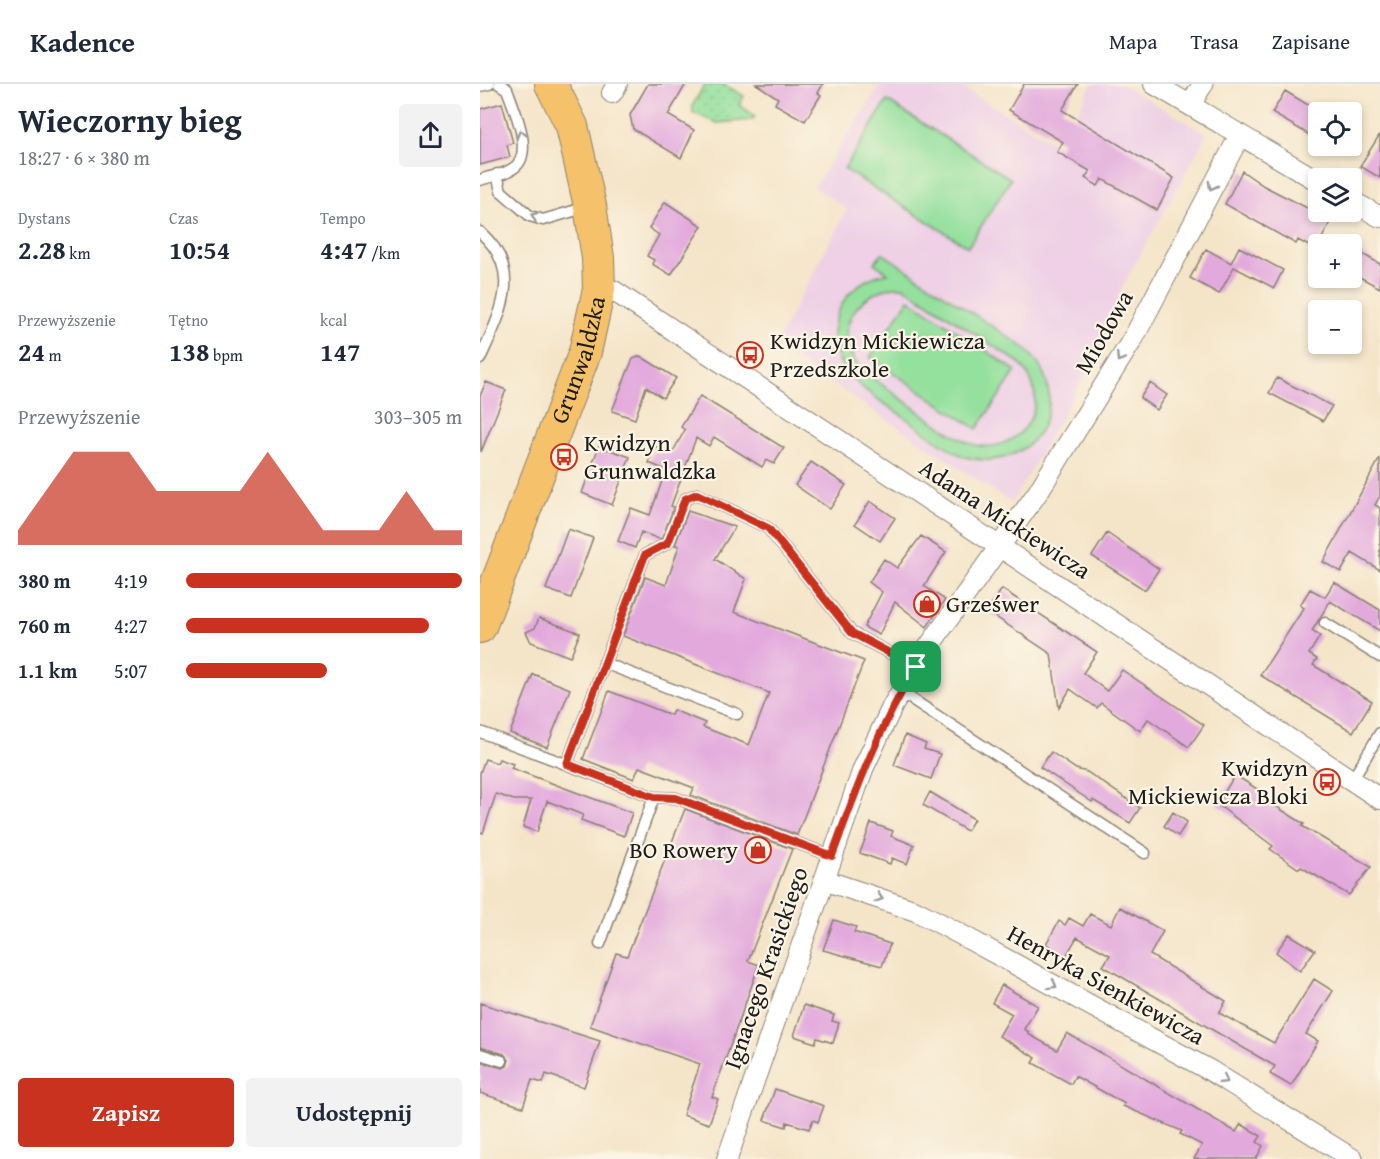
<!DOCTYPE html>
<html lang="pl">
<head>
<meta charset="utf-8">
<style>
	body { margin:0; font-family:"Gentium Book Plus",serif; background:#f2f2f3; color:#1f2937; height:100vh; display:flex; flex-direction:column; font-size:22px; white-space:nowrap }
	* { box-sizing:border-box; margin:0 }
	p { font-size:20px; color:#747a83 }
	.icon { flex:none; width:33px; height:33px; fill:none; stroke:currentColor; stroke-width:2; stroke-linecap:round; stroke-linejoin:round }
	.map { position:relative; flex:1; overflow:hidden }
	.sheet { display:flex; flex-direction:column; background:#fff; width:480px }
	.sheet>* { flex:none }
	.tools { position:absolute; left:828px; top:18px; display:grid; gap:12px }
	.tools a { display:grid; place-items:center; width:54px; height:54px; border-radius:6px; background:#fff; box-shadow:0 3px 9px #0003; font-size:30px }
	.pin { position:absolute; display:grid; place-items:center; width:51px; height:51px; color:#fff; margin:-26px; border-radius:12px; box-shadow:0 3px 9px #0006 }
	.round { display:grid; place-items:center; flex:none; width:63px; height:63px; border-radius:6px; background:#f2f2f3 }
	.headline { display:flex; align-items:center; justify-content:space-between; height:102px; padding:0 18px }
	h1 { font-size:33px; font-weight:800; line-height:45px }
	.metrics { display:grid; grid-template-columns:repeat(3,1fr); gap:9px; height:102px; padding:6px 18px }
	.metrics div { display:grid; align-content:center }
	.metrics b { font-size:26px; font-weight:800 }
	.metrics small { font-size:16px; font-weight:400 }
	.metrics p { font-size:16px }
	.chart { height:168px; padding:12px 18px }
	.chart p { display:flex; justify-content:space-between }
	.chart svg { width:100%; height:108px; margin-top:6px; fill:#c8321e; opacity:.7 }
	.button { display:flex; gap:12px; margin-top:auto; padding:12px 18px }
	.button a { flex:1; height:69px; border-radius:6px; background:#c8321e; color:#fff; font-size:24px; font-weight:800; line-height:69px; text-align:center }
	.button a+a { background:#f2f2f3; color:#1f2937 }
	ul { padding:0 18px; list-style:none; font-size:20px }
	li { display:grid; grid-template-columns:96px 72px 1fr; align-items:center; height:45px }
	li i { height:15px; border-radius:8px; background:#c8321e }
	header { display:flex; align-items:center; gap:36px; box-sizing:border-box; height:84px; padding:0 30px; background:#fff; border-bottom:2px solid #e0e1e3 }
	header strong { font-size:28px }
	nav { display:flex; gap:33px; margin-inline-start:auto; font-size:21px }
	main { display:flex; flex:1; min-height:0 }
	.map>svg:first-child { display:block }
	.built { fill:#efd0e6 }
	.grass { fill:url(#grass-dots); stroke:#587e5c; stroke-width:1.5 }
	.garden { fill:#94e09d; stroke:#587e5c; stroke-width:1.5; fill-rule:evenodd }
	.building { fill:#e2a9dd }
	.lines { fill:none; stroke-linecap:round; stroke-linejoin:round }
	.service-casing { stroke:#888072; stroke-width:13 }
	.minor-casing { stroke:#888072; stroke-width:22 }
	.primary-casing { stroke:#888072; stroke-width:34 }
	.service { stroke:#fff; stroke-width:10 }
	.minor { stroke:#fff; stroke-width:20 }
	.primary { stroke:#f5c16b; stroke-width:32 }
	.oneway { stroke:#999 }
	.route-casing { stroke:#fff; stroke-width:12 }
	.route { stroke:#c8321e; stroke-width:8 }
	.labels { text-anchor:middle; stroke-width:4.5; stroke-linejoin:round; paint-order:stroke }
	.street-label { font-size:24px; fill:#1c1c1c; stroke:#fcf5e5 }
	.poi-label { font-size:24px; fill:#1c1c1c; stroke:#fcf5e5; text-anchor:start }
</style>
</head>
<body>
<header>
<strong>Kadence</strong>
<nav><a>Mapa</a><a>Trasa</a><a>Zapisane</a></nav>
</header>
<main>
<section class="sheet">
<div class="headline"><div><h1>Wieczorny bieg</h1><p>18:27 · 6 × 380 m</p></div><a class="round"><svg class="icon" aria-label="share" viewBox="0 0 24 24"><path d="M12 15V3M7 8l5-5 5 5M5 13v7h14v-7"/></svg></a></div>
<div class="metrics">
<div><p>Dystans</p><b>2.28<small> km</small></b></div>
<div><p>Czas</p><b>10:54</b></div>
<div><p>Tempo</p><b>4:47<small> /km</small></b></div>
</div>
<div class="metrics">
<div><p>Przewyższenie</p><b>24<small> m</small></b></div>
<div><p>Tętno</p><b>138<small> bpm</small></b></div>
<div><p>kcal</p><b>147</b></div>
</div>
<div class="chart"><p><span>Przewyższenie</span>303–305 m</p>
<svg viewBox="0 0 160 44" preserveAspectRatio="none"><path d="M0 44V38L10 22L20 6L30 6L40 6L50 22L60 22L70 22L80 22L90 6L100 22L110 38L120 38L130 38L140 22L150 38L160 38V44z"/></svg>
</div>
<ul>
<li><b>380 m</b>4:19<i style="width:100%"></i></li>
<li><b>760 m</b>4:27<i style="width:88%"></i></li>
<li><b>1.1 km</b>5:07<i style="width:51%"></i></li>
</ul>
<div class="button"><a>Zapisz</a><a>Udostępnij</a></div>
</section>
<div class="map">
<svg width="900" height="1075" viewBox="0 0 900 1075">
	<defs>
		<pattern id="grass-dots" width="8" height="8" patternUnits="userSpaceOnUse" patternTransform="scale(1.5)"><rect width="8" height="8" fill="#94e09d"/><path d="M2 2h.1M6 6h.1" fill="none" stroke="#7fc087" stroke-width="1.8" stroke-linecap="round"/></pattern>
	</defs>
	<rect width="100%" height="100%" fill="#fcf5e5"/>
	<filter id="ink" filterUnits="userSpaceOnUse"><feTurbulence type="fractalNoise" baseFrequency=".0167" numOctaves="2"/><feDisplacementMap in="SourceGraphic" scale="12" xChannelSelector="R" yChannelSelector="G"/><feConvolveMatrix kernelMatrix="1 2 1 2 8 2 1 2 1" color-interpolation-filters="sRGB"/></filter>
	<filter id="wash" filterUnits="userSpaceOnUse"><feTurbulence type="fractalNoise" baseFrequency=".008" numOctaves="4" result="noise"/><feDisplacementMap in="SourceGraphic" scale="24" xChannelSelector="R" yChannelSelector="G"/><feGaussianBlur stdDeviation="1.35" result="paint"/><feColorMatrix in="noise" values="0 0 0 0 0 0 0 0 0 0 0 0 0 0 0 0 0 1.4 0 .05"/><feComposite in="paint" operator="in"/></filter>
	<g filter="url(#wash)">
		<rect width="100%" height="100%" fill="#f4e5c9"/>
		<path class="built" d="M401 0H477L580 63 612 0H641L727 50 638 211 637 236 532 419 295 261 367 125 334 103Z"/>
		<path class="grass" d="M225 0H243L264 12 259 21 275 32 272 36 237 39 213 29V21Z"/>
		<path class="garden" d="M407 17 531 95 488 163 364 85Z
			M402 169 539 260C601 306 559 393 485 373 464 364 446 348 427 335 388 308 332 279 361 222 370 204 388 192 408 189L394 179ZM413 203H424L538 278C551 291 559 309 553 328 545 355 513 370 487 358 458 344 419 312 391 293 349 262 364 214 413 203Z
			M429 215 536 287 497 345 390 273Z"/>
		<g id="blocks">
			<path class="building" d="M168 0H206L188 31 214 46 201 74 153 45 150 31Z
				M276 0H343L338 9 341 11 325 37 295 20 298 14Z
				M544 0H598L582 26 694 94 677 126 622 95 618 102 605 94 610 87 577 68 583 58 529 26Z
				M805 7 838 27V56L792 29Z
				M22 19 33 59 27 61 30 73 0 81V25Z
				M900 50V94L880 82Z
				M762 87 784 102 851 136 836 166 818 156 816 160 745 120Z
				M185 118 222 142 191 191 172 180 174 176 167 172 179 151 169 144Z
				M759 163 803 186 794 204 754 183 739 210 710 194 726 165 751 179Z
				M877 167 900 180V204L872 189V176Z
				M160 272 196 294 183 314 166 303 155 335 132 327 149 284 153 275Z
				M797 294 852 322 843 337 789 309Z
				M6 298 26 306 1 368 0 312Z
				M670 299 687 311 677 326 660 314Z
				M220 312 304 364 294 380 286 376 282 383 234 353 229 362 216 354 191 422 194 423 182 454 179 455 161 448 155 464 138 457 151 424 170 431 186 386 169 379 175 362 192 369 205 346 201 343Z
				M119 362 150 373 132 421 102 409Z
				M900 374V412L895 421 900 424V486L872 469 861 488 843 478Z
				M331 378 366 401 350 425 315 401Z
				M390 417 415 434 400 457 375 440Z
				M208 427 255 443 235 475 266 495 254 528 384 577 317 751 211 711 214 704 159 683 154 695 103 675 129 607 191 631 193 626 225 639 223 643 269 661 289 609 143 552 165 493 186 501 199 462 195 461Z
				M88 445 113 454 91 514 66 505Z
				M627 449 679 485 665 506 612 472Z
				M441 452 466 468 444 502 465 516 447 543 415 518 399 551 384 543 402 508 389 498 404 475 417 484Z
				M854 498 900 526V547L850 517 832 547 840 552 829 570 837 575 833 581 892 617 873 648 780 591 824 524 820 521 830 505 845 513Z
				M522 505 617 568 603 589 627 607 642 586 724 641 709 663 668 635 660 647 621 619 617 624 590 605 579 624 571 570 507 527Z
				M59 534 100 549 90 573 51 558 46 548 55 544Z
				M53 590 90 605 67 663 30 649Z
				M425 651 446 660 444 665 460 670 451 695 414 681Z
				M571 668 596 685 607 688 660 724 650 739 613 716 612 718 560 683Z
				M5 675 17 679 19 675 33 680 31 684 152 729 144 752 101 736 103 731 67 717 57 748 43 743 51 716H34L16 710 3 749 0 748V689Z
				M755 691 785 710 789 718 824 740 822 742 891 783 869 811 821 783 819 785 790 765 793 762 737 720Z
				M450 708 494 735 487 747 443 721Z
				M205 725 312 765 268 877 279 881 232 1013 238 1015 229 1040 203 1031 220 980 110 942 136 869 147 872Z
				M693 728 707 738 698 752 684 742Z
				M391 739 413 747 411 752 434 761 427 780 412 774 410 780 380 769Z
				M640 823 683 847 670 871 746 917 739 929 794 959 834 895 853 907 826 950 838 957 811 1002 790 990 795 982 791 980 623 882 630 871 597 853 586 872 566 860 579 837 585 841 589 834 603 842 610 830 631 841Z
				M354 836 376 843 374 848 410 860 402 882 343 866Z
				M809 850 835 866 820 887 796 868Z
				M522 901 558 922 544 945 549 948 548 950 577 966 587 949 756 1048 761 1040 781 1052 777 1058 783 1062 776 1075H714L722 1061 700 1050 702 1047 643 1022 645 1020 595 992 591 1000 553 979 556 974 519 952 532 930 512 919Z
				M0 919 120 957 104 1003 66 990 63 999 52 996 43 1023 0 1009V978L23 984 27 982 29 976 24 970 0 963Z
				M324 921 354 931 352 937 359 939 353 959 337 954 335 959 314 952Z
				M295 1005 344 1022 338 1038 333 1036 329 1045 307 1038 306 1043 284 1036Z"/>
		</g>
	</g>
	<g filter="url(#ink)">
		<use href="#blocks" fill-opacity="0" stroke="#888072" stroke-width="1.5"/>
		<g class="lines">
			<defs>
				<path id="service" d="M0 2 9 0
					M17 90 21 107 50 132 63 136 107 123
					M0 96C10 92 24 91 32 85 56 72 34 25 27 5L19 0
					M0 148C45 187 20 230 0 275
					M845 539 900 573
					M124 579 257 630
					M421 608 665 769
					M0 648 174 713 196 714 352 772
					M87 680 165 471 188 459 205 415 217 410 288 444 372 549 436 583
					M872 696 900 649
					M120 860 174 713
					M0 970 22 977"/>
				<path id="minor" d="M674 0 838 97
					M132 9 137 0
					M710 21 723 0
					M872 117 900 133
					M119 205 134 207 900 715
					M344 796 436 827 465 842 731 987 873 1075
					M247 1075 383 685 413 621 445 568 558 408 654 253 760 51"/>
				<g id="primary">
					<path id="s1" d="M0 543 105 268 119 205 118 174 110 122 92 42 71 0"/>
				</g>
			</defs>
			<use href="#service" class="service-casing"/>
			<use href="#minor" class="minor-casing"/>
			<use href="#primary" class="primary-casing"/>
			<use href="#service" class="service"/>
			<use href="#minor" class="minor"/>
			<use href="#primary" class="primary"/>
		</g>
		<defs><path id="oneway-chevron" d="M-2-3.5L2.5 0L-2 3.5" fill="none" stroke-width="1.6" stroke-linecap="round" stroke-linejoin="round" transform="scale(1.5)"/></defs>
		<g class="oneway">
			<use href="#oneway-chevron" transform="translate(41 50) rotate(-105)"/>
			<use href="#oneway-chevron" transform="translate(732 102) rotate(118)"/>
			<use href="#oneway-chevron" transform="translate(55 132) rotate(-156)"/>
			<use href="#oneway-chevron" transform="translate(640 274) rotate(122)"/>
			<use href="#oneway-chevron" transform="translate(399 814) rotate(19)"/>
			<use href="#oneway-chevron" transform="translate(573 901) rotate(29)"/>
			<use href="#oneway-chevron" transform="translate(744 996) rotate(32)"/>
		</g>
	</g>
	<g class="lines" filter="url(#ink)">
		<defs>
			<path id="route" d="M217 410 288 444 372 549 436 583C399 643 376 706 352 772L196 714 174 713 87 680 165 471 188 459 205 415Z"/>
		</defs>
		<use href="#route" class="route-casing"/>
		<use href="#route" class="route"/>
	</g>
	<defs>
		<symbol id="bus-ring" viewBox="-11 -11 22 22"><circle r="9.5" fill="#fcf5e5" stroke="#c8321e" stroke-width="1.5"/><path d="M-5-6H5V4H4V6H2V4H-2V6H-4V4H-5ZM-3.5-4V0h7V-4ZM-3.5 1.2v1.5H-2V1.2ZM2 1.2v1.5H3.5V1.2Z" fill="#c8321e"/></symbol>
		<symbol id="shop-ring" viewBox="-11 -11 22 22"><circle r="9.5" fill="#fcf5e5" stroke="#c8321e" stroke-width="1.5"/><path d="M-5-2.5h2.3a2.7 3.5 0 0 1 5.4 0H5L5.5 6h-11ZM-1.5-2.5h3a1.5 2.3 0 0 0-3 0Z" fill="#c8321e"/></symbol>
	</defs>
	<g fill-rule="evenodd">
		<use href="#bus-ring" x="255" y="256" width="30" height="30"/>
		<use href="#bus-ring" x="69" y="358" width="30" height="30"/>
		<use href="#shop-ring" x="432" y="505" width="30" height="30"/>
		<use href="#bus-ring" x="832" y="683" width="30" height="30"/>
		<use href="#shop-ring" x="263" y="751" width="30" height="30"/>
	</g>
	<g class="labels">
		<g class="street-label">
			<text transform="translate(624 248) rotate(-60)" y="8">Miodowa</text>
			<text dy="8" stroke="none"><textPath href="#s1" startOffset="285">Grunwaldzka</textPath></text>
			<text transform="translate(525 435) rotate(33)" y="8">Adama Mickiewicza</text>
			<text transform="translate(286 884) rotate(-71)" y="8">Ignacego Krasickiego</text>
			<text transform="translate(626 901) rotate(29)" y="8">Henryka Sienkiewicza</text>
		</g>
		<g class="poi-label">
			<text x="290" y="265">Kwidzyn Mickiewicza<tspan x="290" dy="28">Przedszkole</tspan></text>
			<text x="104" y="367">Kwidzyn<tspan x="104" dy="28">Grunwaldzka</tspan></text>
			<text x="466" y="528">Grześwer</text>
			<text x="828" y="692" text-anchor="end">Kwidzyn<tspan x="828" dy="28">Mickiewicza Bloki</tspan></text>
			<text x="258" y="774" text-anchor="end">BO Rowery</text>
		</g>
	</g>
</svg>
<div class="tools">
<a><svg class="icon" aria-label="locate" viewBox="0 0 24 24"><circle cx="12" cy="12" r="6"/><path d="M12 2v4M12 18v4M2 12h4M18 12h4"/></svg></a>
<a><svg class="icon" aria-label="layers" viewBox="0 0 24 24"><path d="M12 4l9 5-9 5-9-5zM3 14l9 5 9-5"/></svg></a>
<a>+</a>
<a>−</a>
</div>
<div class="pin" style="left:436px;top:583px;background:#1e9e55"><svg class="icon" aria-label="arrive" viewBox="0 0 24 24"><path d="M6 21V4h12l-3 4 3 4H6"/></svg></div>
</div>
</main>
</body>
</html>
